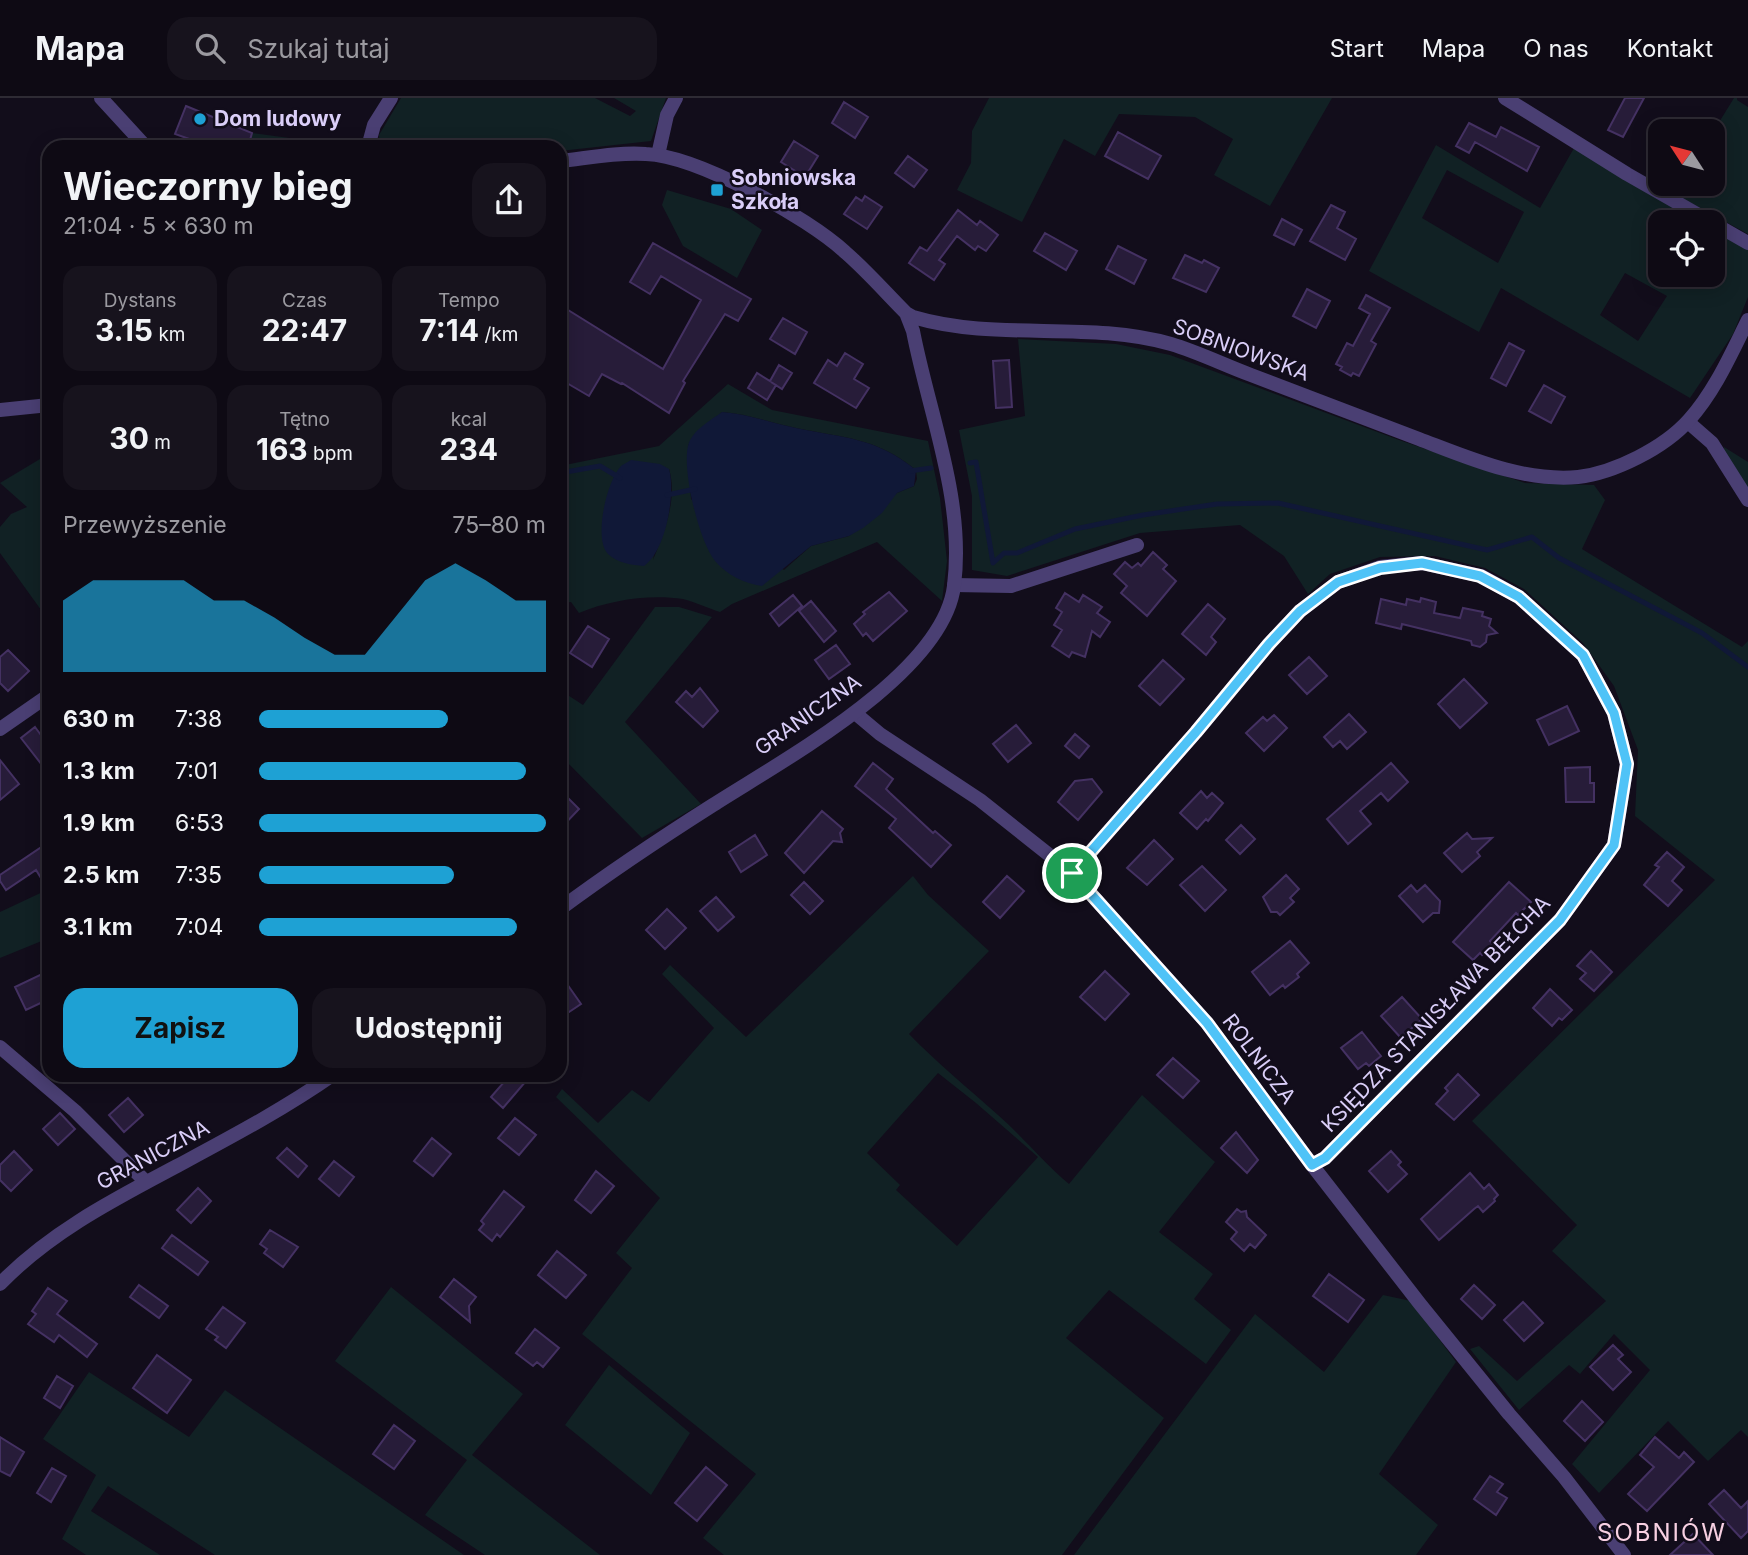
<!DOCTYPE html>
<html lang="pl">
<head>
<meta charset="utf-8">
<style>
	body { margin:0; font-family:Inter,sans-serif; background:#17131d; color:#f1f3f6; height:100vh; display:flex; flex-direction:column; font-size:26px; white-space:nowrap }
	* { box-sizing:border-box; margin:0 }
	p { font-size:23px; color:#9b9aa0 }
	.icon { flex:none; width:38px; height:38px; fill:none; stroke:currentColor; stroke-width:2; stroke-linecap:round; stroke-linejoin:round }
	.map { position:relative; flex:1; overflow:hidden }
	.side { position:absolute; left:42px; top:42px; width:525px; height:942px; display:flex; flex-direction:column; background:#0e0a14; border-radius:21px; box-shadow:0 4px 18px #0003,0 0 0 2px #2e2b34 }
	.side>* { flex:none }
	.needle { width:46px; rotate:306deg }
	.buttons { position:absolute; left:1648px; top:21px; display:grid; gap:14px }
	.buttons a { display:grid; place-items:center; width:77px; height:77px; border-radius:14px; background:#0e0a14; box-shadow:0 4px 18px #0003,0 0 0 2px #2e2b34; font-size:35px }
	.pin { position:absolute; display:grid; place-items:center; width:60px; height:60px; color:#fff; margin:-30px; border:4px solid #fff; border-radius:50%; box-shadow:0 2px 7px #0007 }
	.round { display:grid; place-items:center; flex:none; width:74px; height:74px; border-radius:21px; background:#17131d }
	.headline { display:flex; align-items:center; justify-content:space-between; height:119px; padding:0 21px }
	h1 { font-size:38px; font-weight:700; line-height:52px }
	.stats { display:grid; grid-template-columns:repeat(3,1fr); gap:10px; height:119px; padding:7px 21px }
	.stats div { display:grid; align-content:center; border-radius:18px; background:#17131d; text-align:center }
	.stats b { font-size:30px; font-weight:700 }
	.stats small { font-size:19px; font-weight:400 }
	.stats p { font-size:19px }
	.chart { height:196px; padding:14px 21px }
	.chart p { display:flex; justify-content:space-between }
	.chart svg { width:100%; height:126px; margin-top:7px; fill:#1ea1d4; opacity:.7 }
	.action { display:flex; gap:14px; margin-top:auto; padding:14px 21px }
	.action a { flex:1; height:80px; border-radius:21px; background:#1ea1d4; color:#111; font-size:28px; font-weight:700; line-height:80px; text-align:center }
	.action a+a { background:#17131d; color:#f1f3f6 }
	ul { padding:0 21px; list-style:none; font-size:23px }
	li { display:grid; grid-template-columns:112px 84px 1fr; align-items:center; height:52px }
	li i { height:18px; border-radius:9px; background:#1ea1d4 }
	header { display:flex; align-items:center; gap:42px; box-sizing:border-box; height:98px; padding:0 35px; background:#0e0a14; border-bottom:2px solid #2e2b34 }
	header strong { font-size:33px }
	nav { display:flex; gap:38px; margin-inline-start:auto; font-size:24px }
	.search { width:490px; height:63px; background:#17131d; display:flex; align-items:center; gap:18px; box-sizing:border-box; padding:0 24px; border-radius:21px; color:#9b9aa0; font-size:26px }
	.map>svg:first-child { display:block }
	.green { fill:#112124; fill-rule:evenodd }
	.water { fill:#101837 }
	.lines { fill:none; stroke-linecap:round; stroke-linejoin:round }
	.stream { stroke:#101837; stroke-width:5 }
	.building { fill:#271c39; stroke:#443162; stroke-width:2 }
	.minor { stroke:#4a3f73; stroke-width:14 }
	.tertiary { stroke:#4a3f73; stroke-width:14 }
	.route-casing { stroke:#fff; stroke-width:14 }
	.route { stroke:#4fc3f7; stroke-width:9 }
	.poi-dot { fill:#1ea1d4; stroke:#120d1b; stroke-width:2.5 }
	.labels { text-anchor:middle; stroke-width:5; stroke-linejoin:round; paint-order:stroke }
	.poi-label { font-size:21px; font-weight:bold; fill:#dacef8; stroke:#120d1b; text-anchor:start }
	.street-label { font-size:21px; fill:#dacef8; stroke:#120d1b }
	.quarter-label { font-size:24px; letter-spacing:2px; fill:#f8d0e2; stroke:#120d1b }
</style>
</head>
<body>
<header>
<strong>Mapa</strong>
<div class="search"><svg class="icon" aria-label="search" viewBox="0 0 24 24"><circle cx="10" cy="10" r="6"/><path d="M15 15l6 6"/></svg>Szukaj tutaj</div>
<nav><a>Start</a><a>Mapa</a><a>O nas</a><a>Kontakt</a></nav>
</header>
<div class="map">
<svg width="1748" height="1457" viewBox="0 0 1748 1457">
	<rect width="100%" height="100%" fill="#120d1b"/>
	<path class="green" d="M401 0H595L630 18 636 13 614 0H666L651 43 560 53V49H380L379 37Z
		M989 0H1332L1270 108 1214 77 1233 41 1195 19 1119 16 1095 58 1064 41 1022 124 957 92 971 65 972 33Z
		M1734 0H1737V2L1748 9V136L1676 97 1682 86H1713V34Z
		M252 35 319 44 361 42 358 49H248Z
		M1436 47 1540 110 1574 50 1700 124H1661V177H1713V131L1748 150V199L1733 236 1690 300 1501 190 1479 234 1369 173ZM1447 72 1524 114 1498 165 1422 120ZM1625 175 1667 198 1638 243 1600 217Z
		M667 92 731 111 762 132 737 180 683 148 662 107Z
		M1018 241 1116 246 1170 257 1399 342 1525 385 1594 387 1605 402 1582 451 1742 549 1748 543V1339L1741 1332 1708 1363 1668 1323 1599 1395 1572 1366 1650 1272 1614 1236 1580 1276 1569 1267 1519 1312 1470 1251 1479 1248 1517 1283 1606 1203 1552 1153 1577 1127 1472 1023 1715 782 1635 718 1638 652 1614 588 1583 545 1524 491 1485 470 1435 458 1380 459 1330 476 1308 496 1284 458 1240 427 1140 435 1007 478 972 472V398L959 332 1025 318Z
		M728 286 772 312 928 343 940 400 947 463 942 503 877 444 732 506 720 514C708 510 695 504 683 501 649 496 610 502 579 515L571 504 560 505V368L659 348ZM722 314C748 316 771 325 796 330 843 340 876 339 916 372L917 381 914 388 897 395 849 438 811 448 784 472 691 401 688 347ZM669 371C678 401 664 435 653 462Z
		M1724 349 1748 364V395L1724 358Z
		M40 361 49 373V523L0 455V429L11 416 27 409 0 385Z
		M655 509H679L712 519 625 624 701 706 642 740 560 657V592L583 607Z
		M913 778 928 797 989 853 909 936C937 965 968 990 998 1017 1023 1039 1044 1065 1069 1086L1142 997 1215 1064 1159 1134 1213 1176 1194 1201 1231 1232 1206 1266 1109 1192 1066 1240 1164 1320 1062 1457H724L703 1440 756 1376 582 1236 632 1170 616 1155 660 1100 556 999 562 991 598 1025 632 992 649 1004 714 930 662 876 670 867 746 939ZM938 975 976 1005 1038 1059 957 1148 896 1092 900 1087 867 1055Z
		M49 791V840L0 860V814Z
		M391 1189 523 1296 472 1357 600 1457H485L425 1417 467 1362 335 1263Z
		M1383 1197 1411 1203 1456 1264 1379 1376 1438 1427 1416 1457H1074L1255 1216 1324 1274Z
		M609 1267 690 1335 651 1397 565 1327Z
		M89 1274 189 1339 225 1292 464 1457H215L108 1388 91 1413 160 1457H86L62 1441 96 1377 43 1341Z"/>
	<path class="water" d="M722 314C748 316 771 325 796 330 843 340 876 339 916 372L914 388 897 395 882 415 863 430 849 438 811 448 762 488C744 485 728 478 715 463 699 443 682 373 688 348 692 332 710 323 722 314Z
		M631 362 660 366 669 371C676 395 666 453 644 468 632 467 617 465 608 456 593 441 607 382 621 368 622 367 630 363 631 362Z"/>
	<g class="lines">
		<path class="stream" d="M970 365 976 364 993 465 1004 455H1017L1075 431 1143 417 1217 406 1278 405 1487 452 1532 439 1559 460 1702 535 1748 569
			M910 373 931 370
			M560 375 600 368 620 380
			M667 397 695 391"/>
	</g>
	<path class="building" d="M1625 0H1644L1623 39 1608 32Z
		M844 4 868 19 855 40 832 25Z
		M186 8 252 35 248 49H190L192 42 175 36Z
		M1469 25 1496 39 1501 29 1539 49 1527 73 1475 44 1469 55 1456 48Z
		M1118 34 1161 58 1148 81 1105 58Z
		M794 43 818 58 805 79 781 64Z
		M908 58 927 72 914 89 895 75Z
		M865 98 882 109 867 131 844 116 856 99 862 103Z
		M1331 107 1345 114 1337 130 1356 141 1345 162 1310 143Z
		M958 112 977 127 980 123 998 137 986 153 978 148 975 152 957 138 939 162 945 166 934 182 909 165 920 149 927 153Z
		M1282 121 1302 132 1294 147 1274 137Z
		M1045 135 1077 153 1066 172 1034 153Z
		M653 145 751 201 738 223 725 216 683 283 685 285 669 315 622 285 621 286 602 276 589 298 560 281V207L663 271 701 202 661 178 650 196 630 184Z
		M1118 148 1146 162 1134 186 1106 171Z
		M1185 157 1202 165 1204 162 1219 170 1206 194 1173 180Z
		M1307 191 1330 203 1316 230 1293 218Z
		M1366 197 1390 210 1371 243 1376 246 1359 278 1353 275 1351 278 1340 272 1342 269 1336 266 1347 245 1353 248 1370 216 1359 210Z
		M783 220 807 234 795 256 770 241Z
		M1509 245 1524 253 1506 288 1491 280Z
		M845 255 863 266 854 281 869 290 856 310 814 285 828 262 837 268Z
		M1009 262 1012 309 996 310 993 263Z
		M779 267 792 275 782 291 771 284 776 287 767 302 748 290 757 275 770 283Z
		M1544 287 1565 299 1551 325 1529 313Z
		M1153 454 1167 467 1163 471 1176 483 1147 518 1121 495 1127 488 1114 476 1125 464 1132 470 1138 465 1141 468Z
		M889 494 907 513 873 543 866 535 863 538 854 526 865 516 863 514Z
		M1065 495 1079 504 1083 497 1102 509 1097 515 1110 524 1100 539 1092 533 1085 559 1072 554 1069 559 1052 548 1062 532 1054 527 1062 514 1056 510Z
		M793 497 802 508 779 528 770 516Z
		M1421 500 1436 504 1434 515 1460 520 1463 510 1483 514 1482 518 1491 521 1489 528 1497 535 1487 537 1486 544 1480 549 1472 547 1471 543 1402 526 1401 531 1376 525 1381 501 1406 507 1407 501 1420 504Z
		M811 503 836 533 824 544 799 513Z
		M1208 506 1225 521 1211 539 1216 544 1206 557 1182 536Z
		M588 528 609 541 592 569 570 555Z
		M836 547 850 566 829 581 815 562Z
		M8 552 29 573 8 593 0 585V559Z
		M1309 559 1327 578 1307 596 1289 577Z
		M1163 562 1184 581 1160 607 1139 588Z
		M1464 581 1487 605 1460 630 1438 606Z
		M700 590 718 613 703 629 676 604 686 593 692 599Z
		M1567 608 1579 633 1549 647 1537 622Z
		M1349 616 1366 634 1347 651 1340 643 1333 649 1324 639Z
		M1274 617 1287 630 1264 653 1246 635 1263 619 1267 623Z
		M1016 627 1031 645 1008 664 993 646Z
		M35 629 49 648V676L21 640Z
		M1075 636 1089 648 1079 660 1065 648Z
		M0 662 19 686 0 702Z
		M873 665 893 681 886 691 890 695 933 735 935 733 951 747 931 769 889 730 896 721 855 688Z
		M1391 665 1408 684 1388 703 1381 695 1360 713 1371 726 1348 746 1327 721Z
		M1590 669V685H1594V704H1566L1565 670Z
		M1092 681 1102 694 1078 722 1058 704 1075 683Z
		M560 692 579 711 560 731Z
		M1201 693 1207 700 1212 695 1223 705 1208 723 1206 721 1197 731 1180 715Z
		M822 713 843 731 840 735 842 744 833 743 804 775 785 755Z
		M1241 727 1255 741 1240 756 1226 742Z
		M1467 735 1472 741 1492 740 1477 754 1480 758 1462 774 1444 755Z
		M755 737 767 757 741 774 729 754Z
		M1154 742 1173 761 1147 787 1127 770Z
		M49 744V793L36 772 6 792 0 783V777Z
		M1667 754 1684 769 1672 783 1682 792 1668 808 1644 787 1659 769 1655 767Z
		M1202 768 1226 792 1205 813 1180 787Z
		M1286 777 1299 791 1290 800 1294 804 1280 817 1277 814H1271L1263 799Z
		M1007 778 1024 793 1000 820 983 804Z
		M804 784 823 803 810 816 791 797Z
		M1509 784 1531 804 1518 817 1516 815 1490 843 1493 846 1482 857 1480 855 1473 862 1453 844Z
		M1411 787 1417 794 1425 787 1440 803 1439 815H1433L1423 824 1399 798Z
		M716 799 734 819 718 833 700 813Z
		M667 811 686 830 665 851 646 832Z
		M1290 843 1309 865 1297 876 1299 879 1285 890 1283 887 1270 897 1252 874Z
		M1591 853 1612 874 1594 893 1580 881 1586 875 1577 868Z
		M1105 873 1129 896 1105 922 1080 899Z
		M42 876 49 892V901L26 912 15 889Z
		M560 876 581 906 560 920Z
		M1550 891 1572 912 1562 922 1559 920 1552 928 1533 910Z
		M1402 899 1422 921 1401 940 1381 918Z
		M1362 934 1381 958 1369 968 1366 965 1358 971 1341 950Z
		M1173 960 1199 983 1183 1000 1157 977Z
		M511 976H532L503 1010 491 999Z
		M1458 976 1479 997 1454 1022 1436 1006 1448 993 1445 990Z
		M128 1000 143 1017 124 1034 109 1017Z
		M60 1015 75 1031 58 1047 43 1031Z
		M515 1020 536 1037 519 1057 498 1040Z
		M1236 1034 1258 1062 1247 1075 1221 1050Z
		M432 1040 451 1056 433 1078 414 1063Z
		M287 1050 307 1068 298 1079 277 1060Z
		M14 1053 32 1072 11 1093 0 1082V1067Z
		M1391 1053 1401 1064 1398 1067 1407 1076 1388 1094 1369 1073Z
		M334 1063 354 1079 339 1098 319 1081Z
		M596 1073 614 1088 591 1115 575 1102Z
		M1470 1075 1484 1091 1489 1086 1498 1097 1494 1101 1495 1103 1483 1114 1478 1108 1474 1111 1439 1142 1421 1121Z
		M198 1090 211 1103 191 1125 177 1112Z
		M504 1093 524 1109 500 1139 497 1136 492 1143 479 1132 484 1126 481 1123Z
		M1237 1111 1241 1114 1246 1113 1247 1119 1266 1137 1255 1150 1250 1146 1244 1153 1231 1141 1237 1134 1226 1124Z
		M270 1132 298 1149 283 1169 264 1155 267 1151 260 1146Z
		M172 1137 208 1164 198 1177 162 1150Z
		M557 1153 586 1177 566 1200 538 1177Z
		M1329 1176 1364 1202 1348 1224 1313 1198Z
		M454 1181 476 1199 469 1208 470 1224 440 1199Z
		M139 1187 168 1208 159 1220 130 1199Z
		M1474 1187 1495 1207 1482 1221 1461 1201Z
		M48 1190 67 1203 57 1216 97 1246 87 1259 59 1237 54 1244 28 1226 36 1216 32 1213Z
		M1523 1204 1543 1225 1524 1243 1504 1222Z
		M223 1209 245 1225 226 1250 215 1242 218 1239 206 1231Z
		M535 1231 559 1250 543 1269 537 1264 533 1268 516 1255Z
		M1613 1247 1623 1257 1618 1261 1631 1274 1613 1292 1590 1269Z
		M157 1257 191 1282 167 1315 133 1290Z
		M57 1278 73 1288 60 1310 44 1300Z
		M1582 1303 1603 1324 1585 1343 1564 1323Z
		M394 1327 415 1343 394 1371 373 1356Z
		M0 1339 24 1354 10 1378 0 1373Z
		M1655 1339 1679 1360 1684 1354 1694 1364 1647 1413 1628 1396 1654 1369 1640 1357Z
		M706 1369 727 1387 697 1423 675 1405Z
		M52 1370 66 1378 51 1404 37 1395Z
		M1490 1378 1503 1386 1497 1394 1507 1400 1496 1417 1474 1401Z
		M1724 1392 1741 1410 1748 1403V1433L1741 1440 1709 1406Z
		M1693 1436 1713 1457H1670Z"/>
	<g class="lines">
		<path class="minor" d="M1505 0 1627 76 1711 124
			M368 49 374 27 391 0
			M658 57 667 17 676 0
			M1713 125 1748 145
			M0 312 49 307
			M1688 324 1712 345 1748 402
			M954 487 1011 488 1137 447
			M855 615 880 636 980 702 1072 775 1207 925 1312 1067 1420 1206 1509 1316 1564 1379 1624 1457
			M0 631 49 597
			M1072 775 1196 634 1269 546 1300 513 1338 484 1380 469 1422 465 1481 478 1519 499 1583 557 1614 615 1627 666 1614 747 1560 822 1325 1060 1312 1067
			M0 949 75 1013 146 1084"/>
		<path class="tertiary" d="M101 0 146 49
			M560 63C588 60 617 54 646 56 697 58 807 119 845 154 867 173 886 195 906 215L913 219C997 244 1088 222 1171 246 1198 254 1224 267 1251 277 1307 298 1363 320 1419 341 1469 360 1523 384 1578 379 1614 375 1664 350 1689 322 1715 293 1731 256 1748 222
			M560 811C610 774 661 740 713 707 783 662 943 576 954 488 965 402 929 316 913 233L906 215
			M0 1186C50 1134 115 1101 177 1068 231 1039 284 1011 334 976"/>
	</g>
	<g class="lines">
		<defs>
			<path id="route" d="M1422 465 1480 478 1519 499 1583 557 1614 615 1627 666 1614 747 1560 822 1325 1060 1312 1067 1207 925 1072 775 1196 634 1269 546 1300 513 1338 484 1380 470Z"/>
		</defs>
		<use href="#route" class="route-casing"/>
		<use href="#route" class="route"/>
	</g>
	<g class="poi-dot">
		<circle cx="200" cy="21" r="7"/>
		<rect x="710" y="85" width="14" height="14" rx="3.5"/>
	</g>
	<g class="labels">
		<g class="poi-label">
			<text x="214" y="28">Dom ludowy</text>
			<text x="731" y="87">Sobniowska<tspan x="731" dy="24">Szkoła</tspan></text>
		</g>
		<g class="street-label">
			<text transform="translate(1241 252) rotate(20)" y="7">SOBNIOWSKA</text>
			<text transform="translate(808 617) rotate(-35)" y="7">GRANICZNA</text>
			<text transform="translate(1436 916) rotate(-46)" y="7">KSIĘDZA STANISŁAWA BEŁCHA</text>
			<text transform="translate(1259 961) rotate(53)" y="7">ROLNICZA</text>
			<text transform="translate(153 1057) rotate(-28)" y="7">GRANICZNA</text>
		</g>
		<g class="quarter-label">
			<text x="1662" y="1443">SOBNIÓW</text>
		</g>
	</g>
</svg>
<div class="buttons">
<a><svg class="needle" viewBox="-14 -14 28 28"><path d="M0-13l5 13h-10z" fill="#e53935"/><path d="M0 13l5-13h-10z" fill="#9b9aa0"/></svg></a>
<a><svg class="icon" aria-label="locate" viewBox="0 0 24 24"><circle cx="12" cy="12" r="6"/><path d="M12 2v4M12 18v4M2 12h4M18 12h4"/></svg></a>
</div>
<div class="pin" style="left:1072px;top:775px;background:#1e9e55"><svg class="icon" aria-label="arrive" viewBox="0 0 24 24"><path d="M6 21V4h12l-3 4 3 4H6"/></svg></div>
<section class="side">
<div class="headline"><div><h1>Wieczorny bieg</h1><p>21:04 · 5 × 630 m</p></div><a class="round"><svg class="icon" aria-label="share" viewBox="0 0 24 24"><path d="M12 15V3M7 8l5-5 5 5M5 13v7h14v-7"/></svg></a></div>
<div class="stats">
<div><p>Dystans</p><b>3.15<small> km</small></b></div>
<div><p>Czas</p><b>22:47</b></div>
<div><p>Tempo</p><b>7:14<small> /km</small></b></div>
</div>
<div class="stats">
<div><b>30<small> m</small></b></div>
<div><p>Tętno</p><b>163<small> bpm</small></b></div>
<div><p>kcal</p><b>234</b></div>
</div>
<div class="chart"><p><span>Przewyższenie</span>75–80 m</p>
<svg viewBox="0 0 160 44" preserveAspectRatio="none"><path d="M0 44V19L10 12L20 12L30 12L40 12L50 19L60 19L70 25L80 32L90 38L100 38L110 25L120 12L130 6L140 12L150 19L160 19V44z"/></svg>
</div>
<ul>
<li><b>630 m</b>7:38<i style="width:66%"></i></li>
<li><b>1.3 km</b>7:01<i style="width:93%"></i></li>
<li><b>1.9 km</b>6:53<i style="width:100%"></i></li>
<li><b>2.5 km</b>7:35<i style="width:68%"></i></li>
<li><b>3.1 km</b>7:04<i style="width:90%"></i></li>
</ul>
<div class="action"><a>Zapisz</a><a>Udostępnij</a></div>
</section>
</div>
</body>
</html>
